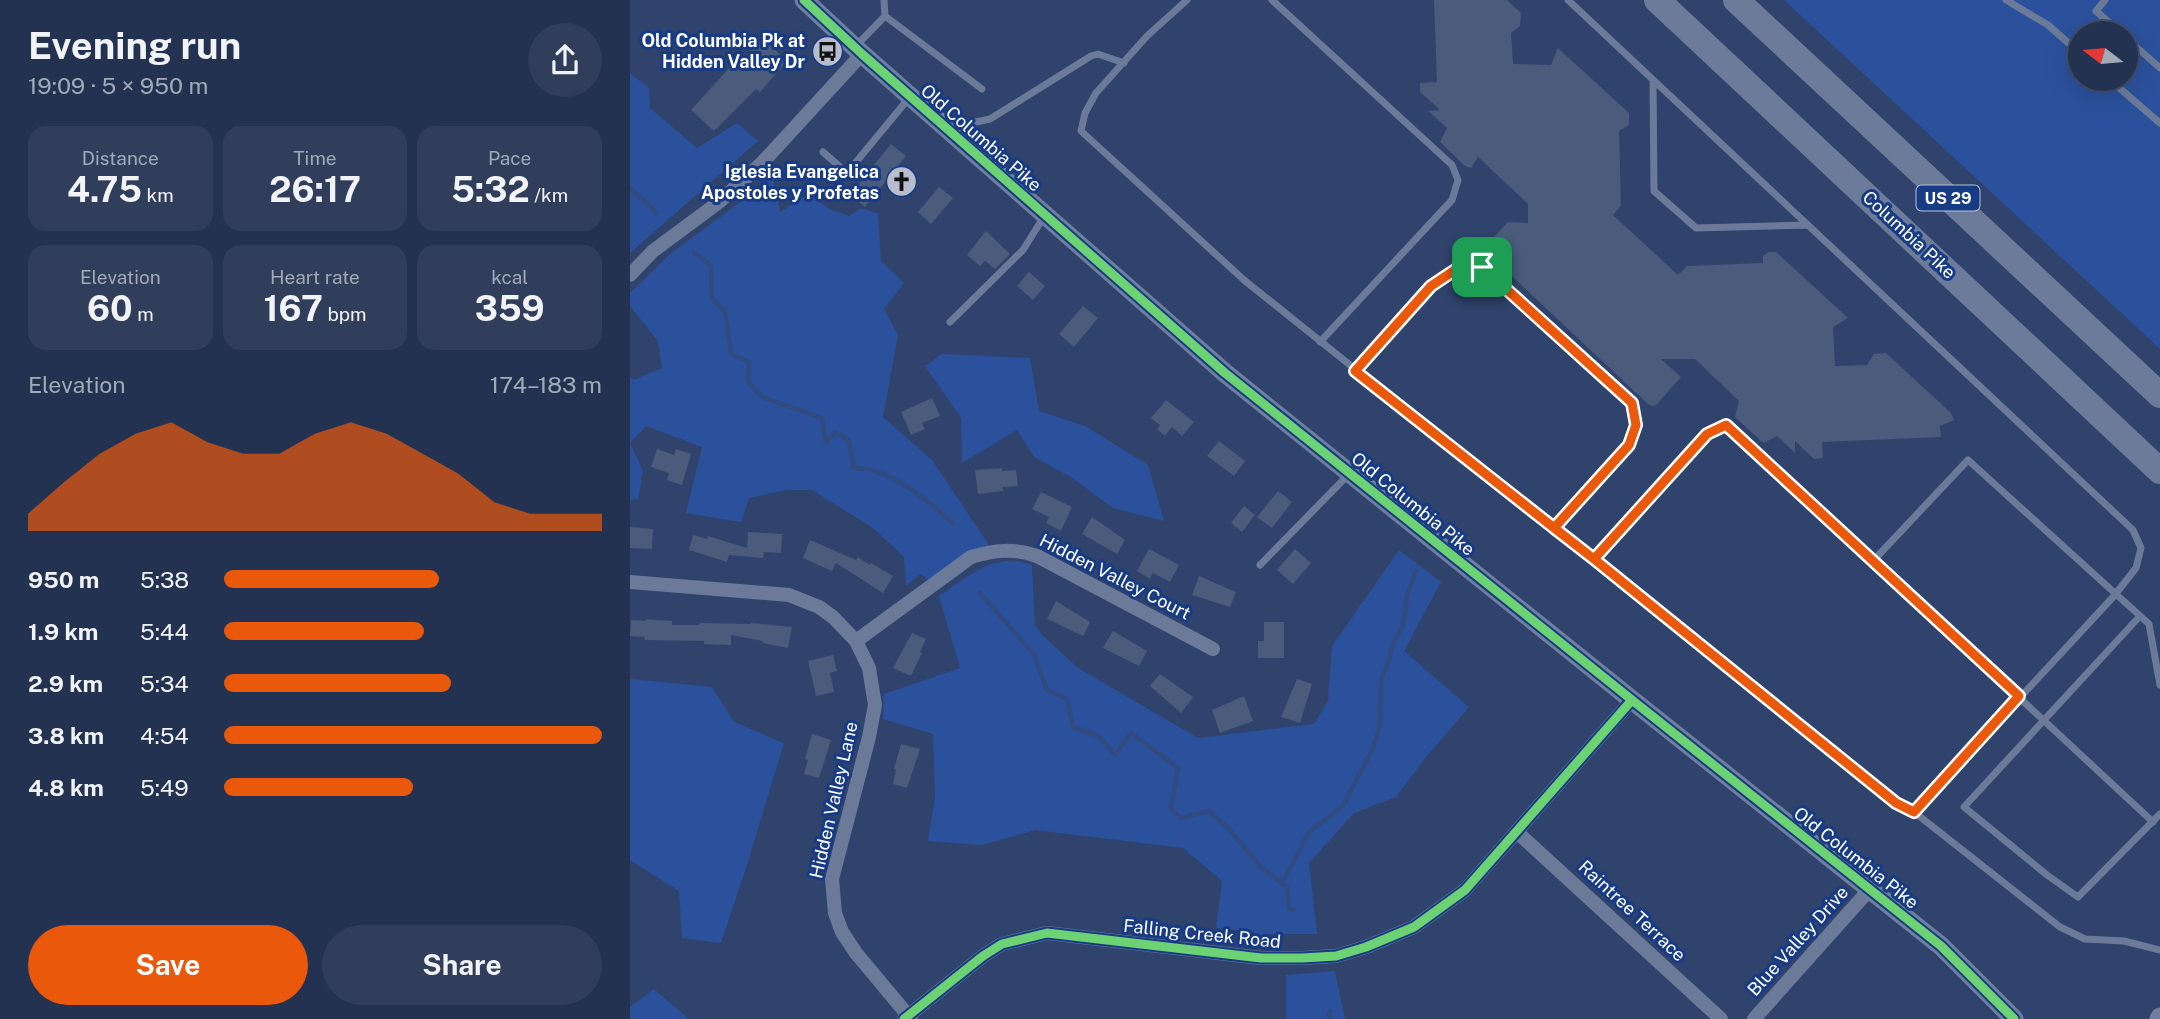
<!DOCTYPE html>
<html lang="en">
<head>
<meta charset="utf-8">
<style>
	body { margin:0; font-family:"Public Sans",sans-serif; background:#303e5b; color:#f1f3f6; height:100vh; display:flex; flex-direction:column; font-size:26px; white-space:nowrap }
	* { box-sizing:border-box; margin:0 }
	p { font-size:23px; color:#a3aab7 }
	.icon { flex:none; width:38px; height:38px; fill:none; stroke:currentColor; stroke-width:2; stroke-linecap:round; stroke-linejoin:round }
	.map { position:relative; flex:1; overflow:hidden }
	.side { display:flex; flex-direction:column; background:#243251; width:630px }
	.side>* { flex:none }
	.needle { width:46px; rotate:286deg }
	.buttons { position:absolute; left:1438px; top:21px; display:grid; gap:14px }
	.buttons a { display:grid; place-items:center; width:70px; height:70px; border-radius:50%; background:#243251; box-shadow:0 7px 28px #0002,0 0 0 2px #414d68; font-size:35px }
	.pin { position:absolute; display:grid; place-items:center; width:60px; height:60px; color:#fff; margin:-30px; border-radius:14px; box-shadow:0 4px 10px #0006 }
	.round { display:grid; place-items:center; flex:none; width:74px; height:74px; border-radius:37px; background:#303e5b }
	.overview { display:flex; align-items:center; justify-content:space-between; height:119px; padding:0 28px }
	h1 { font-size:38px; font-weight:700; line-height:52px }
	.metrics { display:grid; grid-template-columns:repeat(3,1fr); gap:10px; height:119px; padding:7px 28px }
	.metrics div { display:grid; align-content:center; border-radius:18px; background:#303e5b; text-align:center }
	.metrics b { font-size:35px; font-weight:700 }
	.metrics small { font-size:19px; font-weight:400 }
	.metrics p { font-size:19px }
	.chart { height:196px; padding:14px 28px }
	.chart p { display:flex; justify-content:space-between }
	.chart svg { width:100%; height:126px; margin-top:7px; fill:#ea580c; opacity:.7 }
	.primary-button { display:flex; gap:14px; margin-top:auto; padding:14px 28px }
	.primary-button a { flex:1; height:80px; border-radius:42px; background:#ea580c; color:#fff; font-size:28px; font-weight:700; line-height:80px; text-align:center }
	.primary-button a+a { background:#303e5b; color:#f1f3f6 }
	ul { padding:0 28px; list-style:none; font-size:23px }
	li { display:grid; grid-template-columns:112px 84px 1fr; align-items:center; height:52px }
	li i { height:18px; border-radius:9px; background:#ea580c }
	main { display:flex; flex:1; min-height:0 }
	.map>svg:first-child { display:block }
	.green { fill:#2b519c; fill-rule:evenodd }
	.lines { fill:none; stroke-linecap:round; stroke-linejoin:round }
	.stream { stroke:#314a80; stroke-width:4.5 }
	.building { fill:#4a5b7b }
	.lane { stroke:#6c7a9a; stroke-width:7 }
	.street { stroke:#6c7a9a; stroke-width:14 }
	.secondary { stroke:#717f9e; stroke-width:19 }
	.highway { stroke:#6d7b9a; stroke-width:26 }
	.cycleway-casing { stroke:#173b84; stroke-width:13 }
	.cycleway { stroke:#6cd273; stroke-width:9 }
	.route-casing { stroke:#fff; stroke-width:14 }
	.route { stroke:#ea580c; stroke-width:9 }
	.labels { text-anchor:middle; stroke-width:6; stroke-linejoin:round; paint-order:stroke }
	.shield { fill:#173b84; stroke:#b9c4da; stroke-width:2 }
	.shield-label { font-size:16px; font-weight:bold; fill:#fff }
	.poi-label { font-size:18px; font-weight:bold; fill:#fff; stroke:#173b84; text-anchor:end }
	.street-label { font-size:18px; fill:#fff; stroke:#173b84 }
</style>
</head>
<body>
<main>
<section class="side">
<div class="overview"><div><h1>Evening run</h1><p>19:09 · 5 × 950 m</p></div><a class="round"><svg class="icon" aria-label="share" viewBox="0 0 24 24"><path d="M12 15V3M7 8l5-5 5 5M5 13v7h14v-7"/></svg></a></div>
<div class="metrics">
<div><p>Distance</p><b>4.75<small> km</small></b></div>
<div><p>Time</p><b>26:17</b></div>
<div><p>Pace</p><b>5:32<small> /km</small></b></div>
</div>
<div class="metrics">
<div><p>Elevation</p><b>60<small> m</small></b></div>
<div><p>Heart rate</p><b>167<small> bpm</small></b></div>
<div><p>kcal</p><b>359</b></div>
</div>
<div class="chart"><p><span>Elevation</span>174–183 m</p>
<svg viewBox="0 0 160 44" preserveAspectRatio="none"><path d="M0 44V38L10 27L20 17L30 10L40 6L50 13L60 17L70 17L80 10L90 6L100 10L110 17L120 24L130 34L140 38L150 38L160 38V44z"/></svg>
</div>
<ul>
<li><b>950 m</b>5:38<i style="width:57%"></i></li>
<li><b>1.9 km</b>5:44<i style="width:53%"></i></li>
<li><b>2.9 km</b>5:34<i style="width:60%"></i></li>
<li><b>3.8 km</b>4:54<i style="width:100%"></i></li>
<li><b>4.8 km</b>5:49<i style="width:50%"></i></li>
</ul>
<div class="primary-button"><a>Save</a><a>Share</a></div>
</section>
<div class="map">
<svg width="1530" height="1019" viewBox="0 0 1530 1019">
	<rect width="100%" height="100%" fill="#30436c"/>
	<path class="green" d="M1154 0H1530V349ZM1451 33H1496V79H1451Z
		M0 73 19 88 20 108 67 148 107 123 128 141 0 253Z
		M143 178 150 212 178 194 201 210 219 216 231 208 248 214 251 261 274 283 254 309 268 335 253 417 302 460 359 545 350 548 299 581 291 574 276 585 274 557 243 528 182 490H157L119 498 111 522 56 513 72 447 16 426 0 443 13 471 8 499 0 500V377L4 380 32 368 28 341 0 306V293L40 254Z
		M312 354 400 358 409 411 455 426 518 465 534 521 483 508 441 477 404 457 387 430 332 463 331 418 295 366Z
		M769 550 811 582 774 651 839 707 792 762 766 797 724 813 679 863 687 934H637L623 941 624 932 586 928 592 881 553 848 405 830 352 845 298 841 305 797 303 734 253 719 254 694 330 668 309 596C338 577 365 550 402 565L405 625 412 635 448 668 568 738 684 724 698 701 702 646Z
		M0 679 82 687 104 722 154 743 116 868 91 943 52 938 49 891 0 860Z
		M705 971 715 1019H656V975Z
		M24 989 59 1019H0V1007Z"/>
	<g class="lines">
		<path class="stream" d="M0 188 27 213
			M64 252 81 266 82 299 95 311 101 354 119 362 118 382 132 397 192 418 196 443 205 432 219 440 224 468C263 469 295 499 323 523
			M350 593 404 654 417 690 437 699 443 727 469 736 485 755 501 733 548 768 541 808 551 818 579 811 600 830 630 866 657 887 659 909 664 910
			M652 883 679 832 713 806 744 746 750 725 751 679 759 662 761 648 773 626 777 595 786 571
			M698 1019 700 1011"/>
	</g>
	<path class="building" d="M804 0H877L891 13 890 26 881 33 883 64 921 65 928 48 999 113V125L989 131 991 206 983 215 1048 275 1057 266 1133 263V256L1138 252H1146L1218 318 1203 327 1205 366 1237 365 1244 354 1256 353 1321 413 1324 420 1310 426 1311 437 1192 442 1193 458 1184 459 1165 441V453L1147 436 1134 443 1131 441 1105 417 1109 401 1065 359H1031L1051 377 1027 404 1024 406 1019 405 853 249 878 222 898 223V204L848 157 841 168 835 166 810 142 817 128 798 111 810 110 790 92V83L807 82Z
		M132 38 157 61 130 92 126 89 84 131 61 110 111 55 115 58Z
		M261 144 276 156 235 207 220 195Z
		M309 187 323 198 301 224 288 212Z
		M356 231 380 254 365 269 355 261 350 266 337 255Z
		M399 272 415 286 403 300 387 286Z
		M453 306 468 318 444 347 429 334Z
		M302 398 310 416 292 423 295 429 281 435 271 412Z
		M536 400 564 422 552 436 542 427 535 436 527 429 530 425 521 418Z
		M589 441 615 461 604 476 577 456Z
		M27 449 44 455 46 449 61 454 52 485 37 480 39 473 21 467Z
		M372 468V471L386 470 388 486 373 487V491L348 494 345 470Z
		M648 491 662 502 642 528 627 517Z
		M411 492 442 507 431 531 416 523 419 517 402 509Z
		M614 506 625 515 612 532 601 523Z
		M462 517 495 540 487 554 452 534Z
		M0 527 23 529 22 549 0 548Z
		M118 532 152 534 151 553 132 552 134 553 133 558 99 555 97 562 59 550 63 535 77 539 78 536 117 548Z
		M180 540 226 560 228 557 240 565 241 563 263 576 253 593 206 563 202 571 173 558Z
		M519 549 549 565 540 582 523 573 520 579 507 571Z
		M665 549 681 563 663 584 647 570Z
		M569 576 606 592 600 607 562 595Z
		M426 601 460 622 453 636 417 619Z
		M16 619 42 621V625H69L70 623 121 624V623L162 627 158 648 132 643 133 641 101 635V645L74 644V641L14 640 15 637 0 636 1 620 16 621Z
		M634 622H654V658H628V641H634Z
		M483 631 517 651 509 666 473 648Z
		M282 633 296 639 290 652 292 653 281 676 263 668Z
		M203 655 207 671 200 673 204 692 186 696 178 661Z
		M530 674 563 697 551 713 520 686Z
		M667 679 682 684 670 723 651 717Z
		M614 696 623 721 590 733 582 710Z
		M182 734 201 740 189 778 174 774 178 760 175 759Z
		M271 744 290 749 277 788 263 784 266 770 264 769Z"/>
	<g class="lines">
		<path class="lane" d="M254 0 255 16
			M557 0 517 36 466 93 455 113 451 131 614 280 1266 803 1284 812 1430 927 1455 939 1494 941 1530 950
			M642 0 822 165 828 180 822 200 690 342
			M938 0 1503 530 1511 548 1506 568 1484 596 1284 812
			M1376 0 1418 25 1451 54
			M1475 0 1466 11 1491 33
			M1496 38 1530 68
			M225 47 255 16 352 89
			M1479 79 1530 123
			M1023 80 1024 191 1066 228 1178 225
			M315 120 346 122 360 119 461 56 468 54 494 63
			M193 152 217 173 279 98
			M320 322 393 250 415 215
			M725 371 801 286 834 264 852 267 1002 403 1006 425 999 445 924 528
			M964 559 1077 434 1096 425 1523 822
			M1243 561 1338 460 1519 624 1530 685
			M630 565 720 473
			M1510 616 1334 807 1417 875 1448 897 1530 814"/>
		<path class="street" d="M0 275 23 251 89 202 132 163 232 54
			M0 582 159 595 189 607 203 617 226 641 239 668 245 705 239 737 202 879 205 913 212 932 226 953 281 1019
			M226 641 341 557C365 550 383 548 407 556L583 649
			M887 832 1091 1019
			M274 1019 353 956 372 944 417 933 631 958H672L706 956 736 947 784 927 835 890 1002 700
			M1124 1019 1240 889"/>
		<path class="secondary" d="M174 0 232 54 595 373 1002 700 1311 946 1384 1019
			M1529 1019 1530 1017"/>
		<path class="highway" d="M1027 0 1530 471
			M1106 0 1530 395"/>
		<defs>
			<path id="cycleway" d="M174 0 232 54 595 373 1002 700 1311 946 1384 1019
				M274 1019 353 956 372 944 417 933 631 958H672L706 956 736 947 784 927 835 890 1002 700"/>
		</defs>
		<use href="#cycleway" class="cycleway-casing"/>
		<use href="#cycleway" class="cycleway"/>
	</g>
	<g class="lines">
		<defs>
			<path id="route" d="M852 267 834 264 801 286 725 371C805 434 884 497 964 559L1266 803 1284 812 1389 696 1096 425 1077 434 964 559 924 528 999 445 1006 425 1002 403 852 267"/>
		</defs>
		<use href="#route" class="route-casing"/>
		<use href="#route" class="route"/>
	</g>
	<defs>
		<symbol id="bus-disc" viewBox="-11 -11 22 22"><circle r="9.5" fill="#b7bdcc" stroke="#173b84"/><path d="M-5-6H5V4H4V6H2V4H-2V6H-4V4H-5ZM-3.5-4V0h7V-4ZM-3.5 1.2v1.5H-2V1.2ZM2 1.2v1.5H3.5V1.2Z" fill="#111"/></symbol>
		<symbol id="church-disc" viewBox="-11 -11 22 22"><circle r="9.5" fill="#b7bdcc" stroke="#173b84"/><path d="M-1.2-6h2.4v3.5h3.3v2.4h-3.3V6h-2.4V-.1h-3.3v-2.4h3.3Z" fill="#111"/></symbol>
	</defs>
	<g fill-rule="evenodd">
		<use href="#bus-disc" x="180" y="34" width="35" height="35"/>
		<use href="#church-disc" x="254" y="164" width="35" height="35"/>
	</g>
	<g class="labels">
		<rect class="shield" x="1286.5" y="185.5" width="63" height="25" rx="5"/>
		<g class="shield-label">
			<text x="1318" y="204">US 29</text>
		</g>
		<g class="poi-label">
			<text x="175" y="47">Old Columbia Pk at<tspan x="175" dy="21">Hidden Valley Dr</tspan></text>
			<text x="249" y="178">Iglesia Evangelica<tspan x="249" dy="21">Apostoles y Profetas</tspan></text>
		</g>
		<g class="street-label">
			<text transform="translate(351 138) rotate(41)" y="6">Old Columbia Pike</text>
			<text transform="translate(1279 235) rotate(43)" y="6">Columbia Pike</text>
			<text transform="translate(783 504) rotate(39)" y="6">Old Columbia Pike</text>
			<text transform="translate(485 577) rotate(27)" y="6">Hidden Valley Court</text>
			<text transform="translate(204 800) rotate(-77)" y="6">Hidden Valley Lane</text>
			<text transform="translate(1226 858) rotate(38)" y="6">Old Columbia Pike</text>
			<text transform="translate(1002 911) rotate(43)" y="6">Raintree Terrace</text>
			<text transform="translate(572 934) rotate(6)" y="6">Falling Creek Road</text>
			<text transform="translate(1168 941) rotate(-48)" y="6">Blue Valley Drive</text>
		</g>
	</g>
</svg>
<div class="buttons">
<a><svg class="needle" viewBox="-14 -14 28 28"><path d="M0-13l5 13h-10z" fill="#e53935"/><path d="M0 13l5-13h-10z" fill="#a3aab7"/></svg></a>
</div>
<div class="pin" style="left:852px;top:267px;background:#1e9e55"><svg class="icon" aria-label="arrive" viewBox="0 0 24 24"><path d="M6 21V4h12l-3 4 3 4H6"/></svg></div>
</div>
</main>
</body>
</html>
